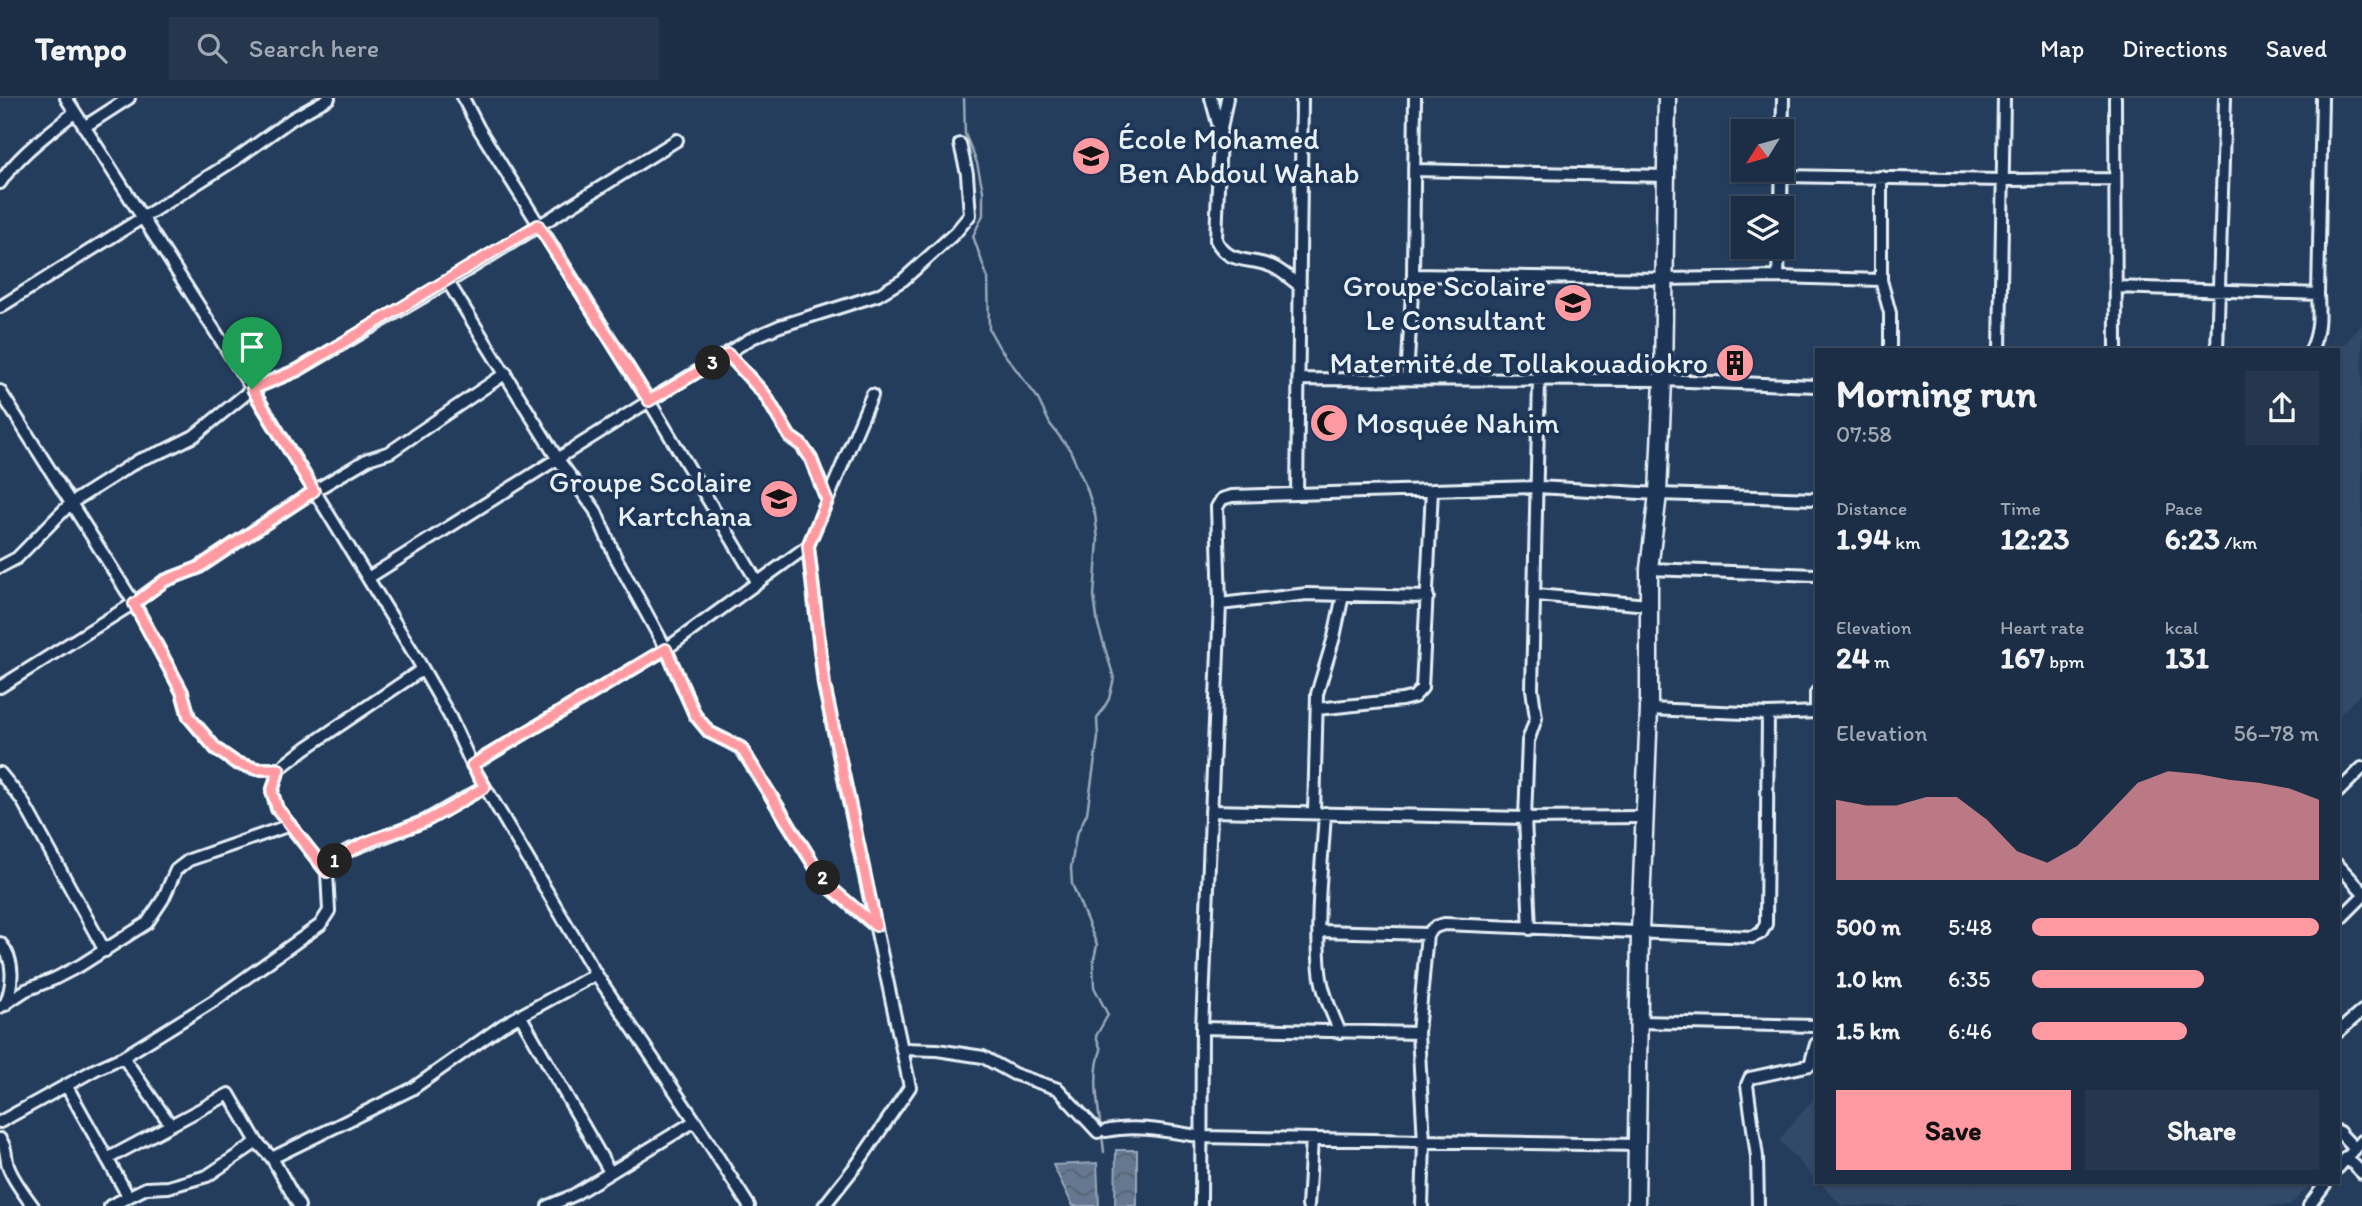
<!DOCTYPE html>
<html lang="en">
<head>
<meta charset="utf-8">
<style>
	body { margin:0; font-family:Itim,sans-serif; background:#25364d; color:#f1f3f6; height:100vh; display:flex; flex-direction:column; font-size:26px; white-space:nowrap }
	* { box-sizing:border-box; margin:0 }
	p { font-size:23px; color:#a0a8b3 }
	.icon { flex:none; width:38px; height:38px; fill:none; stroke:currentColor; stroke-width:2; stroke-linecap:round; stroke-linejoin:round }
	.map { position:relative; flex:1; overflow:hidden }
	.drawer { position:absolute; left:1815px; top:250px; width:525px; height:836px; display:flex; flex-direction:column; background:#1c2e46; border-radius:0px; box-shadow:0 2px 5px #0004,0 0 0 2px #3a4a5f }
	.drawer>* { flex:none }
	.needle { width:46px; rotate:233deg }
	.controls { position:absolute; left:1731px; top:21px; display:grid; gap:14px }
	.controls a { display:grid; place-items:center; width:63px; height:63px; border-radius:0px; background:#1c2e46; box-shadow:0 2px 5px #0004,0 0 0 2px #3a4a5f; font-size:35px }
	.pin { position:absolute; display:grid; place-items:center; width:60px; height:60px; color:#fff; margin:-72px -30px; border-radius:50% 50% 50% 0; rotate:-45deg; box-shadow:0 0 7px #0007 }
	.pin .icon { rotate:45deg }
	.km { position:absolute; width:35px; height:35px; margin:-18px; border-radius:50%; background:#222; color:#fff; font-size:19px; line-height:35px; text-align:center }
	.round { display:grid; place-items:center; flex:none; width:74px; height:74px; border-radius:0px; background:#25364d }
	.head { display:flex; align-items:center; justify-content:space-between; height:119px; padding:0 21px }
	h1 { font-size:38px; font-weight:700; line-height:52px }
	.metrics { display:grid; grid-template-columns:repeat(3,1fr); gap:10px; height:119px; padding:7px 21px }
	.metrics div { display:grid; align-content:center }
	.metrics b { font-size:30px; font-weight:700 }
	.metrics small { font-size:19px; font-weight:400 }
	.metrics p { font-size:19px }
	.chart { height:196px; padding:14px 21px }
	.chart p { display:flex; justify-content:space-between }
	.chart svg { width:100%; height:126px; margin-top:7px; fill:#ff9aa2; opacity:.7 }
	.cta { display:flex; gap:14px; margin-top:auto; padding:14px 21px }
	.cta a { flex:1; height:80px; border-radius:0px; background:#ff9aa2; color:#111; font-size:28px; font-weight:700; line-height:80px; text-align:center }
	.cta a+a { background:#25364d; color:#f1f3f6 }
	ul { padding:0 21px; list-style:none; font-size:23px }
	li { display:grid; grid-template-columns:112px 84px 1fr; align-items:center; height:52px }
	li i { height:18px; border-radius:9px; background:#ff9aa2 }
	header { display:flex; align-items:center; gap:42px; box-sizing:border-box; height:98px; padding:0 35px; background:#1c2e46; border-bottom:2px solid #3a4a5f }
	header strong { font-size:33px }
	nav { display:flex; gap:38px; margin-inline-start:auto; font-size:24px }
	.search { width:490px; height:63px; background:#25364d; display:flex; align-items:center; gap:18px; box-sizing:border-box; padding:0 24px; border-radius:0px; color:#a0a8b3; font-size:26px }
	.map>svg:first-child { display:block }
	.built { fill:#334a68 }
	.water { fill:url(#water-waves); stroke:#99a8ba; stroke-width:2 }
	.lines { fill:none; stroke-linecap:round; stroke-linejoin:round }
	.stream { stroke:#99a8ba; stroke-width:2.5 }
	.street-casing { stroke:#e8f1f8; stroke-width:16 }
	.secondary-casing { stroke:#e8f1f8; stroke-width:21 }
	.street { stroke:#1d3557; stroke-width:10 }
	.secondary { stroke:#1d3557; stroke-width:16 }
	.route-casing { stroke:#fff; stroke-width:14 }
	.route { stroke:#ff9aa2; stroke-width:9 }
	.labels { text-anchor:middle; stroke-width:7; stroke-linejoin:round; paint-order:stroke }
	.poi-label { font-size:30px; fill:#e8f1f8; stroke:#1d3557; text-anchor:end }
</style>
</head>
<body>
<header>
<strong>Tempo</strong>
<div class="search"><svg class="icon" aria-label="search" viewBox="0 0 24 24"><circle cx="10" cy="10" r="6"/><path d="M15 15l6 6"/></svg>Search here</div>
<nav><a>Map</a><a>Directions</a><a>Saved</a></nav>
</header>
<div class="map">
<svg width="2362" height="1108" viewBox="0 0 2362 1108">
	<defs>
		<pattern id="water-waves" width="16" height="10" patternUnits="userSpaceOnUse" patternTransform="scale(1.75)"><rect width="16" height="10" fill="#657890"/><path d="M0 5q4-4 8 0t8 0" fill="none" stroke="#576270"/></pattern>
	</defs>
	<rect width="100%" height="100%" fill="#253d5d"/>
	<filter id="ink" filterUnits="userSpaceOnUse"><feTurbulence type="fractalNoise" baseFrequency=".0143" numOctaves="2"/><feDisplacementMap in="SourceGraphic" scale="14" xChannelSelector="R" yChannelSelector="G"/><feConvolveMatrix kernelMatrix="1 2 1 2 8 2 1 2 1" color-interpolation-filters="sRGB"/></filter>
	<g filter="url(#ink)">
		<path class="built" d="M2362 227V594L2338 619V253Z
			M1816 998V1082L1779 1042Z
			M1820 1085H2312L2289 1108H1842Z"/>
		<path class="water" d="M1116 1052H1137V1108H1115Z
			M1097 1065 1099 1108H1073L1053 1067Z"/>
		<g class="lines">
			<path class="stream" d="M964 0 965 36 977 65 983 93V117L973 138 988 181 989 231 999 249 1037 299 1050 326 1070 352 1087 391 1095 416 1098 442 1094 498 1098 527 1114 580 1109 601 1097 621 1098 640 1087 715 1076 738 1071 770 1072 786 1097 847 1093 865 1094 889 1108 917 1096 938 1101 952C1090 981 1101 1023 1104 1054"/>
			<defs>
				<path id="street" d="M66 0 252 291 416 559 449 617 472 667 596 876 695 1023 749 1108
					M463 0 479 31 649 303 758 485
					M1211 0 1220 33
					M1227 0 1220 36 1216 142C1229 167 1248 159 1271 168 1281 172 1291 181 1300 188
					M2115 0 2116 252
					M84 29 129 0
					M1414 72 1666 78
					M1782 78 2003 82 2115 81
					M1881 79V182L1890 215V252
					M0 85C19 56 48 36 75 14
					M1781 110 1783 0
					M1413 177 1664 181 1778 179 1881 182
					M1778 179 1779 149
					M448 184 557 360 595 412 615 458 666 551 695 617 709 634 741 650 826 786 875 828
					M2116 189 2318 196 2322 0
					M0 209 236 61 292 21 329 0
					M2000 252 2004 0
					M2217 252 2225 0
					M2311 252C2320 234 2319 216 2318 196
					M728 256 765 297 790 339 801 347 811 361 827 402
					M1299 281 1663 282 1816 288
					M1407 281 1413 177 1415 0
					M0 293 134 505 182 594 189 619 216 651 236 665 257 671H279
					M1297 396 1302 0
					M0 469 17 460 71 405 139 362 166 352 194 338 252 291 298 272 448 184 677 42
					M1649 471 1816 477
					M368 480 649 303 752 240 780 228 878 197 903 182 956 134 970 117 967 76 960 46
					M1536 497 1648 507
					M1220 506 1307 496 1428 499
					M0 589 134 505 164 483 198 470 314 393 368 361 390 354 506 275
					M1317 611 1402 602 1414 599 1422 590 1432 392
					M1649 611 1768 616 1816 614
					M1816 614V595
					M472 667 666 551 808 448
					M0 675 22 702 105 853
					M2338 694 2362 670
					M1211 713 1525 720 1643 719
					M1314 715 1317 596 1334 539 1343 497
					M1325 715C1322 767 1315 821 1320 873 1322 894 1332 915 1340 934
					M2338 767 2362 793
					M327 774 277 711 272 694 279 671 306 650 423 571
					M2338 823 2362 799
					M1530 831 1525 720 1528 643 1536 620 1532 591 1539 282
					M1319 833 1427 836
					M0 845C16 862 13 888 5 907
					M0 909 26 892 54 881 81 867 147 825 163 801 176 772 189 762 290 727
					M520 917 610 1074
					M1639 924 1816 928
					M1202 930 1418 935
					M2338 934 2362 913
					M903 951 937 952 983 959 1014 976 1058 991 1098 1034
					M123 959 170 1026
					M66 987 128 1098
					M0 1024 96 971 123 959 215 902 320 827 329 813 327 774 336 762 347 753 425 723 485 689
					M1106 1033C1138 1026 1171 1034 1203 1039L1637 1047
					M2338 1033 2355 1051
					M0 1041C7 1050 5 1057 8 1068 13 1082 24 1096 33 1108
					M2346 1059 2362 1075
					M272 1060 412 991 503 927 596 876
					M107 1061 229 996 257 1044 272 1060 299 1108
					M2338 1070 2362 1043
					M110 1108 146 1090 168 1089 207 1078 257 1044
					M548 1108 572 1098 695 1023
					M824 1108 858 1065 910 989 824 587 808 448 872 297
					M1201 1108 1202 930 1220 506 1217 409 1222 401 1232 398 1538 389 1658 396 1816 401
					M1308 1108 1312 1041
					M1422 1108 1424 1044 1418 935 1427 836 1435 829 1444 826 1752 839 1761 835 1766 826 1768 616
					M1758 1108 1757 1059 1747 987 1750 980 1810 967 1816 946
					M2309 1108 2326 1085"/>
				<path id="secondary" d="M1636 1108 1640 833 1649 611V471L1658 396 1663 282 1667 0"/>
			</defs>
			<use href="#street" class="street-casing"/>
			<use href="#secondary" class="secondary-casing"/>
			<use href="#street" class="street"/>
			<use href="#secondary" class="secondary"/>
		</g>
	</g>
	<g class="lines" filter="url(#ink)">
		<defs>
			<path id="route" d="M538 127 649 303 728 256 765 297 790 339 802 347 811 361 827 402 808 448 824 587 876 828 826 786 741 650 709 634 695 617 666 551 472 667 485 689C465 700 444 715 423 724 390 738 349 743 327 774L277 710 272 694 279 671H257L236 665 216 651 189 619 182 594 134 506 164 483 198 470 314 393 252 291 298 272Z"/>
		</defs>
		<use href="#route" class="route-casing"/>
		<use href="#route" class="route"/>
	</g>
	<defs>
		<symbol id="school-disc" viewBox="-11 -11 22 22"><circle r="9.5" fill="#ff9aa2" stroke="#1d3557"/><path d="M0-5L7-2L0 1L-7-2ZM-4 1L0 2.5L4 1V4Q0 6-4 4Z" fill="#111"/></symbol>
		<symbol id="building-disc" viewBox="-11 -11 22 22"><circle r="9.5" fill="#ff9aa2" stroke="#1d3557"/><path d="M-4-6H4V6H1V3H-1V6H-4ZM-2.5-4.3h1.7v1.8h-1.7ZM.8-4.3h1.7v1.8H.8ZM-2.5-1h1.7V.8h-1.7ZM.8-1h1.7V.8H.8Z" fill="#111"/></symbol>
		<symbol id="mosque-disc" viewBox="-11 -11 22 22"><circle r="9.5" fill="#ff9aa2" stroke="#1d3557"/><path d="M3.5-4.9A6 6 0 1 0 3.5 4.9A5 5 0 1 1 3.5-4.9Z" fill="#111"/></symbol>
	</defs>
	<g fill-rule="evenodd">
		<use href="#school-disc" x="1069" y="36" width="44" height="44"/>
		<use href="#school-disc" x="1551" y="183" width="44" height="44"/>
		<use href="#building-disc" x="1713" y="243" width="44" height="44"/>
		<use href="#mosque-disc" x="1307" y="303" width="44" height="44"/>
		<use href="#school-disc" x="757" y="379" width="44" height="44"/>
	</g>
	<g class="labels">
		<g class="poi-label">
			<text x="1118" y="51" text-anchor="start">École Mohamed<tspan x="1118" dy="34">Ben Abdoul Wahab</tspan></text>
			<text x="1546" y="198">Groupe Scolaire<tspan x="1546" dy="34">Le Consultant</tspan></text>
			<text x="1708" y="275">Maternité de Tollakouadiokro</text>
			<text x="1356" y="335" text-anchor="start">Mosquée Nahim</text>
			<text x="752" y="394">Groupe Scolaire<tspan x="752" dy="34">Kartchana</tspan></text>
		</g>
	</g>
</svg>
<div class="controls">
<a><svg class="needle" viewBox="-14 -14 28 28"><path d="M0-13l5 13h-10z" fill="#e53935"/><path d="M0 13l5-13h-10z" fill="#a0a8b3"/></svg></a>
<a><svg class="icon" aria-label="layers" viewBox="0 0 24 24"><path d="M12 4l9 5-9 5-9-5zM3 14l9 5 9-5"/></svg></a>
</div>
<div class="pin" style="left:252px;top:291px;background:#1e9e55"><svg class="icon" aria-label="arrive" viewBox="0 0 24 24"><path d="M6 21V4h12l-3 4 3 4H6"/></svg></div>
<b class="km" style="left:335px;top:763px">1</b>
<b class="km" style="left:823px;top:780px">2</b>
<b class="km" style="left:713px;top:265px">3</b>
<section class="drawer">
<div class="head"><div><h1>Morning run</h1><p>07:58</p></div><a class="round"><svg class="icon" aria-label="share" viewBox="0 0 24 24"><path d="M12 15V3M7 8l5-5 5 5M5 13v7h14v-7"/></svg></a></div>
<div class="metrics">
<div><p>Distance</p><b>1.94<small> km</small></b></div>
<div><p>Time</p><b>12:23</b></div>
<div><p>Pace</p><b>6:23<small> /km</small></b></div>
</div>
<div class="metrics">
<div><p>Elevation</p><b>24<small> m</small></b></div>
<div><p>Heart rate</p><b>167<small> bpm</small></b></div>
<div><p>kcal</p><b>131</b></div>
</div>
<div class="chart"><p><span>Elevation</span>56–78 m</p>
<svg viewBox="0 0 160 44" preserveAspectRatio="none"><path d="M0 44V16L10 18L20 18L30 15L40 15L50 23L60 34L70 38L80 32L90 21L100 10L110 6L120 7L130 9L140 10L150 12L160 16V44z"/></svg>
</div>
<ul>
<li><b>500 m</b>5:48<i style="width:100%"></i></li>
<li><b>1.0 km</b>6:35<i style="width:60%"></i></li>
<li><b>1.5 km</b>6:46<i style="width:54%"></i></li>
</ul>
<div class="cta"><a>Save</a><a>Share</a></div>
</section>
</div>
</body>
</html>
